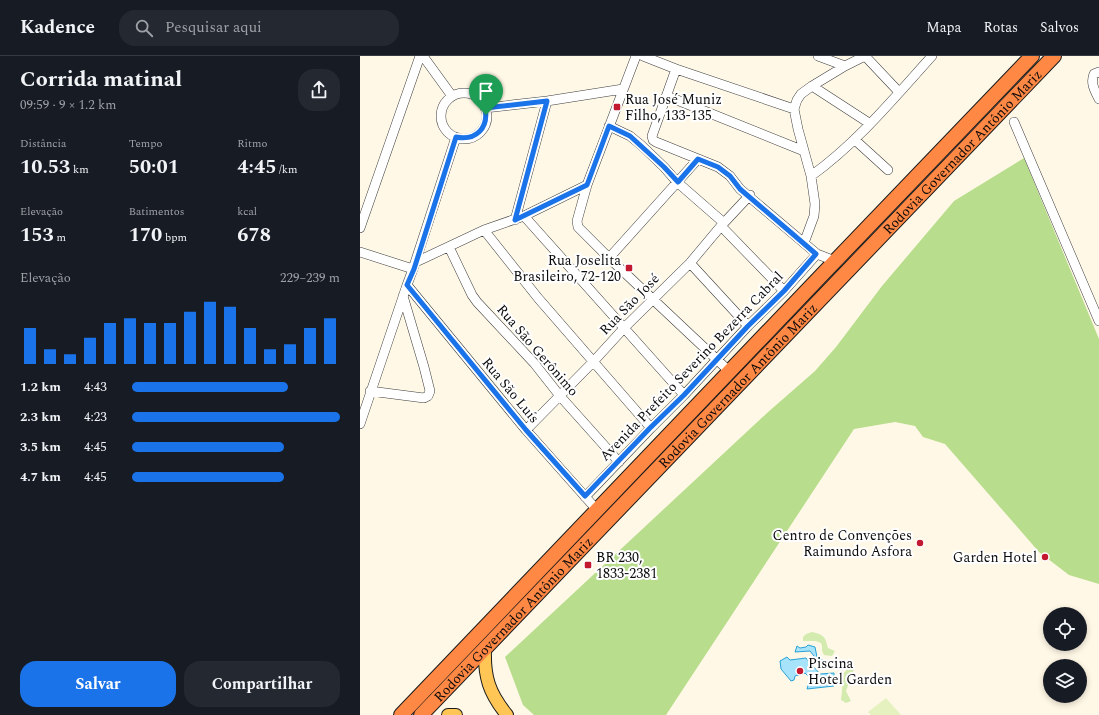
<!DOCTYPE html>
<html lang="pt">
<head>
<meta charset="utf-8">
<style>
	body { margin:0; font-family:Spectral,serif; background:#242831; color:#f1f3f6; height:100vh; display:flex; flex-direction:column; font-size:15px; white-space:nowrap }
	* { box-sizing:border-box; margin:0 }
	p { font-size:13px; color:#9ea1a6 }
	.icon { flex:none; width:22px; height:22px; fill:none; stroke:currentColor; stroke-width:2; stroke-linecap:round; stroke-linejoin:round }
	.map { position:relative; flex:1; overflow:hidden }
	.sheet { display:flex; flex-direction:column; background:#171b24; width:360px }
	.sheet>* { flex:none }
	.fabs { position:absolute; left:683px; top:551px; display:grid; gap:8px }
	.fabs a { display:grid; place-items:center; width:44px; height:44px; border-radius:50%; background:#171b24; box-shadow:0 2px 6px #0003; font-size:20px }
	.pin { position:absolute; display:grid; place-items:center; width:34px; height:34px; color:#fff; margin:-41px -17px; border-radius:50% 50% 50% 0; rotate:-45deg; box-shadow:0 0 4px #0007 }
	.pin .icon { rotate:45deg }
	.round { display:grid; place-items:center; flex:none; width:42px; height:42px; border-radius:16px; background:#242831 }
	.head { display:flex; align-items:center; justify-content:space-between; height:68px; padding:0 20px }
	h1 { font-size:22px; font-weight:700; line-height:30px }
	.figures { display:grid; grid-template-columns:repeat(3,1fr); gap:6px; height:68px; padding:4px 20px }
	.figures div { display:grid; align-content:center }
	.figures b { font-size:20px; font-weight:700 }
	.figures small { font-size:11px; font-weight:400 }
	.figures p { font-size:11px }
	.chart { height:112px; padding:8px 20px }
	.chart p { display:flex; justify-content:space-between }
	.chart svg { width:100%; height:72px; margin-top:4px; stroke:#1a73e8; stroke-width:6 }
	.action { display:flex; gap:8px; margin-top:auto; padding:8px 20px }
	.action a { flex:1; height:46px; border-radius:16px; background:#1a73e8; color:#fff; font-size:16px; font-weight:700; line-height:46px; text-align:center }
	.action a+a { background:#242831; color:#f1f3f6 }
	ul { padding:0 20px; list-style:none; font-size:13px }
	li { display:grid; grid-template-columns:64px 48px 1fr; align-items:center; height:30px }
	li i { height:10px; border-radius:5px; background:#1a73e8 }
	header { display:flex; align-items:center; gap:24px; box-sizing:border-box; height:56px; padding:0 20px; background:#171b24; border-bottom:1px solid #363941 }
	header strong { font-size:19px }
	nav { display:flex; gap:22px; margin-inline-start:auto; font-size:14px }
	.search { width:280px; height:36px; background:#242831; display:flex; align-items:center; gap:10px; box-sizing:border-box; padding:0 14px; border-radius:16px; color:#9ea1a6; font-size:15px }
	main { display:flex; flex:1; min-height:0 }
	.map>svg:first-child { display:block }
	.green { fill:#d3ebae }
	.forest { fill:#b8dd8c }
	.pitch { fill:#e5f2c0 }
	.water { fill:#a7e3fb; stroke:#28a1d7 }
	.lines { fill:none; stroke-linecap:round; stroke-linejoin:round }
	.minor-casing { stroke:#3d3d3d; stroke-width:10 }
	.major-casing { stroke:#1b1b1b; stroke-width:14 }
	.highway-casing { stroke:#1b1b1b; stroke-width:16 }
	.minor { stroke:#fff; stroke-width:9 }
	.major { stroke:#ffc656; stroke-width:12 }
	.highway { stroke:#f84; stroke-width:14 }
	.route-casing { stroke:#fff; stroke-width:8 }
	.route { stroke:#1a73e8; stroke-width:5 }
	.poi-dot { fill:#c21931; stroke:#fff; stroke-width:1.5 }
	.labels { text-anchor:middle; stroke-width:4; stroke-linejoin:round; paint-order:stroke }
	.poi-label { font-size:14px; fill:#0a0a0a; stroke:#fff; text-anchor:start }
	.street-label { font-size:14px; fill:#0a0a0a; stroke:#fff }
</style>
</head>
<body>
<header>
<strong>Kadence</strong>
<div class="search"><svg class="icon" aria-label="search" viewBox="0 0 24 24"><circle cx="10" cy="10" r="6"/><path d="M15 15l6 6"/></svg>Pesquisar aqui</div>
<nav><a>Mapa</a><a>Rotas</a><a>Salvos</a></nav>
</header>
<main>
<section class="sheet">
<div class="head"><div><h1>Corrida matinal</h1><p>09:59 · 9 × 1.2 km</p></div><a class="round"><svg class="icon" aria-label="share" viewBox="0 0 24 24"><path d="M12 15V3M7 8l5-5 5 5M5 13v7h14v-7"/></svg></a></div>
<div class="figures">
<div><p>Distância</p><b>10.53<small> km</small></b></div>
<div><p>Tempo</p><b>50:01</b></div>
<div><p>Ritmo</p><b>4:45<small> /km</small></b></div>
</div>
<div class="figures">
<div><p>Elevação</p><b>153<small> m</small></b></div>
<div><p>Batimentos</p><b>170<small> bpm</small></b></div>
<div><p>kcal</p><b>678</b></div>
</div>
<div class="chart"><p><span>Elevação</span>229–239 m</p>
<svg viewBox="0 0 160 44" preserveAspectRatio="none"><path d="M5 44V22M15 44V35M25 44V38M35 44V28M45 44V19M55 44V16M65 44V19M75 44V19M85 44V12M95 44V6M105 44V9M115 44V22M125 44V35M135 44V32M145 44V22M155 44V16"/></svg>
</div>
<ul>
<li><b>1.2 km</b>4:43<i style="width:75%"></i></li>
<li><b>2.3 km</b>4:23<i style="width:100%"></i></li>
<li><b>3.5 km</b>4:45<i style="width:73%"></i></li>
<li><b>4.7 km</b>4:45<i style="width:73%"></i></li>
</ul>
<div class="action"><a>Salvar</a><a>Compartilhar</a></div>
</section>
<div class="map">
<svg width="739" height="659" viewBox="0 0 739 659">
	<rect width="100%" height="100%" fill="#fff8e6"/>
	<path class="green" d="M452 576C464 579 465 580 468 592L475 595 472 600 464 599 462 595V590L461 587 456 585H443V581L446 578Z
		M489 610 494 613 486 635 491 645 486 647 481 644 484 616H485Z"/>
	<path class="forest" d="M664 102 739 283V528L709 519 679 496 585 388 563 381 555 370 535 366 494 373 306 659H174L163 649 145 601 407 357 455 315 476 291 522 230 594 145Z"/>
	<path class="pitch" d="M526 642 541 659H511L508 656Z"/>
	<path class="water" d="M448 589 455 591 457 601 464 605H468V609L462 610 450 595 435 596 437 590 440 592 446 591Z
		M427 601 430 604 446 602 460 618 474 617V630L447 633 450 622 445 617 435 620 434 624 431 625 421 613 420 605Z"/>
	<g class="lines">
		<defs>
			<path id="minor" d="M63 0 92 40
				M276 0 227 129 217 165 218 171 249 202 369 315
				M283 0 316 13 434 53
				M458 0 485 10
				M505 0 539 36
				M316 13 292 80 293 84 296 86 358 111 370 120 380 133 457 198 475 205
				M739 16 734 18C730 27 735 35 739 43
				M452 30 509 67
				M81 60a23 23 0 1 1 46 0a23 23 0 1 1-46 0Z
				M307 40 444 95
				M125 52 187 45 263 33
				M654 66 739 265
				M249 70 270 80 281 89 304 111 317 126 364 167
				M495 84 528 114
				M451 120C497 87 534 42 572 0
				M164 160 324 339
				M155 164 187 45
				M361 170 424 235
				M0 172 60 0
				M124 174 178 242 291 372
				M444 187 454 160 455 148 451 120 438 73 434 53 437 44 441 38 452 30 485 10 505 0
				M89 191 112 239 117 246 174 307 200 340 259 406
				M0 196 53 213
				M249 202 338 103
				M56 206 124 174 164 160 227 129
				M330 207 388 270
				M47 229 166 374 237 454
				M10 335 64 342 68 340 70 335 64 311 43 240
				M0 368 47 229 53 213 96 81
				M166 374 233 306 265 271 330 207 361 170 390 139
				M225 441 291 372 324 339 388 270 424 235 457 198"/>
			<path id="major" d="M125 593C124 621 129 637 147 659
				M88 659H96"/>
			<g id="highway">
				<path d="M41 659C251 440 461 219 672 0"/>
				<path id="s1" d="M61 659 694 0"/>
			</g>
		</defs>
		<use href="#minor" class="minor-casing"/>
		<use href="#major" class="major-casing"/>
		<use href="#highway" class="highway-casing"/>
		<use href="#minor" class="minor"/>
		<use href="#major" class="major"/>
		<use href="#highway" class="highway"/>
	</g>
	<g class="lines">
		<defs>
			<path id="route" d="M187 45 155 164 227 129 249 70 270 80 304 111 318 126 338 103 358 111 370 120 380 133 456 198 424 235 388 270 324 339 290 372 225 440 166 374 47 229 54 213 96 81C116 85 129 72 125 52Z"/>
		</defs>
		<use href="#route" class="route-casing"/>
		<use href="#route" class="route"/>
	</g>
	<g class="poi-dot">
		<rect x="253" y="47" width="8" height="8" rx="2"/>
		<rect x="265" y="208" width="8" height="8" rx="2"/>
		<circle cx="560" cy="487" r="4"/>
		<circle cx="685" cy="501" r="4"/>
		<rect x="224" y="505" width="8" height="8" rx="2"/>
		<circle cx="440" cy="615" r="4"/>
	</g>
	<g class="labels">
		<g class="poi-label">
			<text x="265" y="48">Rua José Muniz<tspan x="265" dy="16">Filho, 133-135</tspan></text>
			<text x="261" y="209" text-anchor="end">Rua Joselita<tspan x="261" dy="16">Brasileiro, 72-120</tspan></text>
			<text x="552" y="484" text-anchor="end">Centro de Convenções<tspan x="552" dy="16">Raimundo Asfora</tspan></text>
			<text x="236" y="506">BR 230,<tspan x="236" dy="16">1833-2381</tspan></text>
			<text x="677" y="506" text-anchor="end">Garden Hotel</text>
			<text x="448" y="612">Piscina<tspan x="448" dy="16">Hotel Garden</tspan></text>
		</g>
		<g class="street-label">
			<text dy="5" stroke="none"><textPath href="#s1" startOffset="781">Rodovia Governador Antônio Mariz</textPath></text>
			<text transform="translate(269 248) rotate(-46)" y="5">Rua São José</text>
			<text transform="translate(178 294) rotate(49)" y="5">Rua São Gerônimo</text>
			<text transform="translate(331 310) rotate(-46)" y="5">Avenida Prefeito Severino Bezerra Cabral</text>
			<text dy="5" stroke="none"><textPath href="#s1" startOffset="457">Rodovia Governador Antônio Mariz</textPath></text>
			<text transform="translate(151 334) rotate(50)" y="5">Rua São Luís</text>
			<text dy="5" stroke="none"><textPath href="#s1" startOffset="133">Rodovia Governador Antônio Mariz</textPath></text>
		</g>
	</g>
</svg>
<div class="fabs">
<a><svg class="icon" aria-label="locate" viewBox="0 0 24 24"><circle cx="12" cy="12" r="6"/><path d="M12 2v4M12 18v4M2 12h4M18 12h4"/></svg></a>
<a><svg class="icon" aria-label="layers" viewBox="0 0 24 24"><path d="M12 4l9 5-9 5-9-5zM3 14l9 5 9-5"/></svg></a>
</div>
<div class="pin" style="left:126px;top:59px;background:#1e9e55"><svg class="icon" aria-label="arrive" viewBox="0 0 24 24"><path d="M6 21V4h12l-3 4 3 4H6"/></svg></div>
</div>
</main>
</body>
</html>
